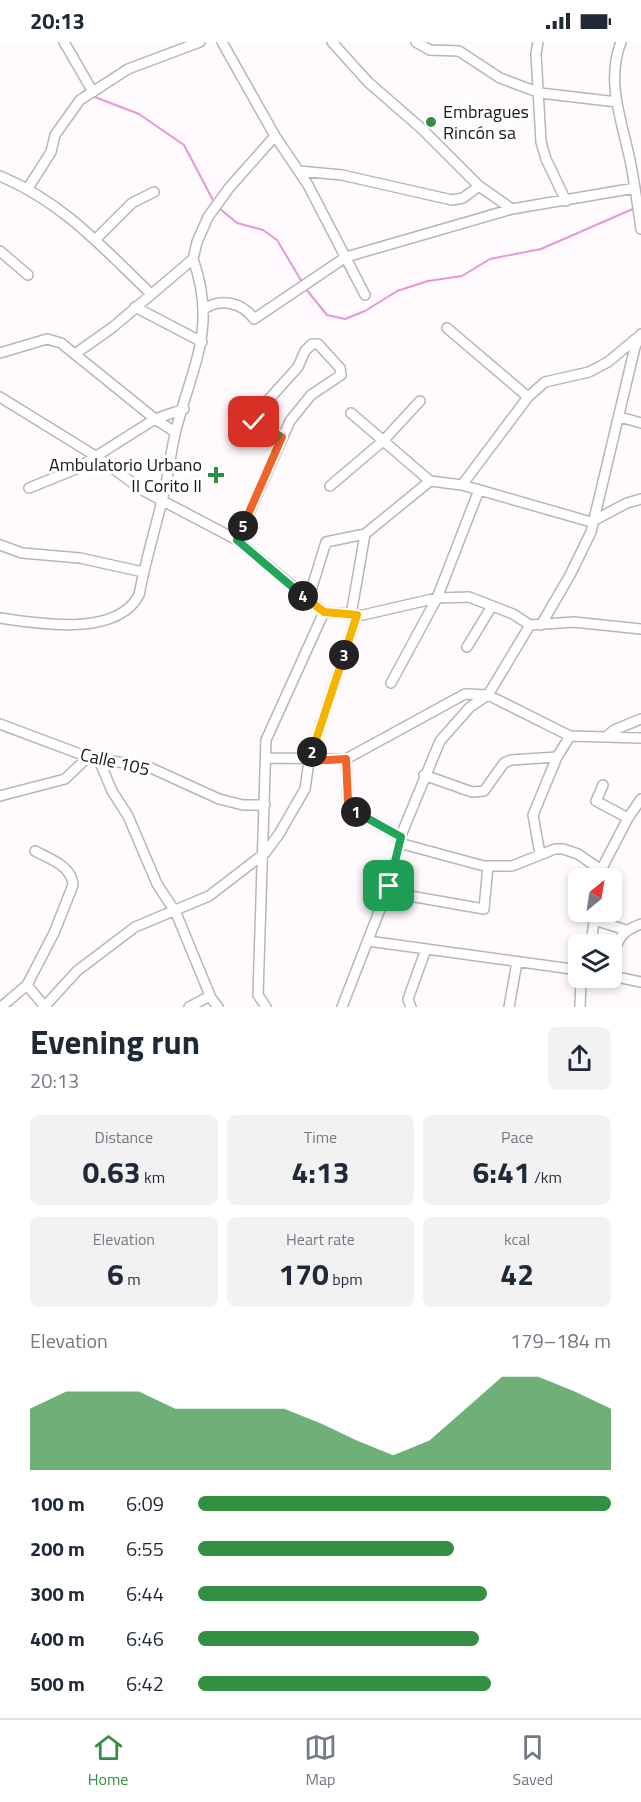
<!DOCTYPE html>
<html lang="en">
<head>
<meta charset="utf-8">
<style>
	body { margin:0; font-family:"Titillium Web",sans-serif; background:#f2f2f3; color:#1f2937; height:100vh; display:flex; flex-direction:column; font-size:22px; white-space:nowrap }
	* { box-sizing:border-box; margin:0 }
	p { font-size:20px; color:#747a83 }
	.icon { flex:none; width:33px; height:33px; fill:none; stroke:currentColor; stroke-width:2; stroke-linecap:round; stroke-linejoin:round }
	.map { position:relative; height:965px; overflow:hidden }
	.drawer { display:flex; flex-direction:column; background:#fff; flex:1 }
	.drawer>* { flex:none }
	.needle { width:39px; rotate:30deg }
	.controls { position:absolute; left:568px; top:826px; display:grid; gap:12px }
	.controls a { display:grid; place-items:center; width:54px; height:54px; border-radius:9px; background:#fff; box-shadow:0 3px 9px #0003; font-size:30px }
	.pin { position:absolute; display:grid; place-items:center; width:51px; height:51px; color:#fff; margin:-26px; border-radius:12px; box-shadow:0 3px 9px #0006 }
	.km { position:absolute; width:30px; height:30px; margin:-15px; border-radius:50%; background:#222; color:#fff; font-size:16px; line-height:30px; text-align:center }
	.round { display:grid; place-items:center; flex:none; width:63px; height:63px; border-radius:9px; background:#f2f2f3 }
	.summary { display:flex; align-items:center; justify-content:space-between; height:102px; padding:0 30px }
	h1 { font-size:33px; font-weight:700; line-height:45px }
	.stats { display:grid; grid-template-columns:repeat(3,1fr); gap:9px; height:102px; padding:6px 30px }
	.stats div { display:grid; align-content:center; border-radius:9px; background:#f2f2f3; text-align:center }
	.stats b { font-size:30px; font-weight:700 }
	.stats small { font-size:16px; font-weight:400 }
	.stats p { font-size:16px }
	.chart { height:168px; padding:12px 30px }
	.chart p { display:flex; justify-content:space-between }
	.chart svg { width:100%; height:108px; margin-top:6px; fill:#338f41; opacity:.7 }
	ul { padding:0 30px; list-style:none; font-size:20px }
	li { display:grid; grid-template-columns:96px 72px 1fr; align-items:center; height:45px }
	li i { height:15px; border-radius:8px; background:#338f41 }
	.status { display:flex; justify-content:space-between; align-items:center; height:42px; padding:0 30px; background:#fff; direction:ltr }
	.status svg { height:16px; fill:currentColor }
	.tab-bar { display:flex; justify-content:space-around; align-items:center; height:84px; border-top:2px solid #e0e1e3; background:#fff; font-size:16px; color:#747a83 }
	.tab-bar a { display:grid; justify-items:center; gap:3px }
	.tab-bar .active { color:#338f41 }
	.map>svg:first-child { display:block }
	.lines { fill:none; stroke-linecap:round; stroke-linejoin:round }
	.stream { stroke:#e796d7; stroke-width:2 }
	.minor-casing { stroke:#bcb3ba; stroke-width:12 }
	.minor { stroke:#fff; stroke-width:9 }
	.split-1-casing { stroke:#fff; stroke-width:12 }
	.split-2-casing { stroke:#fff; stroke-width:12 }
	.split-3-casing { stroke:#fff; stroke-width:12 }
	.split-4-casing { stroke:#fff; stroke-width:12 }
	.split-5-casing { stroke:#fff; stroke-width:12 }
	.split-6-casing { stroke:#fff; stroke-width:12 }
	.split-7-casing { stroke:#fff; stroke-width:12 }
	.split-1 { stroke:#22a559; stroke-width:8 }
	.split-2 { stroke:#f0652b; stroke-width:8 }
	.split-3 { stroke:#f5b400; stroke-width:8 }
	.split-4 { stroke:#f5b400; stroke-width:8 }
	.split-5 { stroke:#22a559; stroke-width:8 }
	.split-6 { stroke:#f0652b; stroke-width:8 }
	.split-7 { stroke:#22a559; stroke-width:8 }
	.poi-dot { fill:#338f41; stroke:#fff; stroke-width:2 }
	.labels { text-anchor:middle; stroke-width:6; stroke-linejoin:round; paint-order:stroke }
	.poi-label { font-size:18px; fill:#1b181a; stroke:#fff; text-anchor:start }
	.street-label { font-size:18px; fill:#1b181a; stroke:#fff }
</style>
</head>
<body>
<div class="status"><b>20:13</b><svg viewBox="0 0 49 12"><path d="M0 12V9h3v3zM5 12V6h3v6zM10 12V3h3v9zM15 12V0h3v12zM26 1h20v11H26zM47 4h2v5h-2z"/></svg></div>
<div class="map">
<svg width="641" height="965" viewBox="0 0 641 965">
	<rect width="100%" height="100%" fill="#fefafd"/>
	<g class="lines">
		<path class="stream" d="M92 54 139 72 184 103 215 162
			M219 166 237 181 263 188 277 198 302 240
			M306 247 327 273 345 277 365 269 397 249 428 239 462 234 490 217 541 207 635 166"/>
		<defs>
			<path id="minor" d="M64 0 93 50
				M222 0 275 94 308 143 365 253
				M332 0 368 40 422 87 479 144
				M416 0 430 8 459 9 500 36 540 51 617 60
				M538 0 536 12 541 100 546 117 566 159
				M621 0C605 41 623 81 631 123 635 144 638 166 641 187
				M299 129 342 133 452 158 463 156 479 144 512 167
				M0 134C64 161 102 205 151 252
				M28 146 51 110 55 93 80 58 128 27 200 0
				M95 198 132 161 154 150
				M0 209 28 233
				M135 265 202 300
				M204 267C221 256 242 260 254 277L346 215 512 167 635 146
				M447 286 528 355
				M0 311 47 297 61 301 155 377 175 390
				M75 312 113 285 193 217 197 200 208 175 229 146 275 94
				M0 355 97 415 144 449 237 498 324 570 363 573 437 556 469 555 513 572 530 583 574 580 641 587
				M351 371 430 439
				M620 375 641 381
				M462 443 528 355 545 340 589 330 608 320 638 295
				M330 444 383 399 420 359
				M29 446 76 427 155 377 184 367
				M237 498 290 379 311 353 341 333 340 326 318 302H312L305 309 298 325 252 376 254 380 282 395
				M0 503 22 511 80 516 143 530
				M308 558 326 500 365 492 430 439 462 443 591 480 627 461 641 457
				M351 573 365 492
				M0 576C40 582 117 595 139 553 145 521 154 491 162 459 168 437 170 414 175 392 191 326 218 287 193 217
				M541 583 570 533 591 490 635 305 641 292
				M467 605 492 564
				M391 641 437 556 479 448
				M0 682 88 715 149 725 219 757 243 763H265
				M606 695 614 688 641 677
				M266 716 346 717 465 652 488 653 570 694 641 696
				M346 717 348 759 354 769 401 795
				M99 718 112 749 128 774 157 842 176 871 211 956 218 965
				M424 733 472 750 484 749 504 721 511 718 557 715
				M603 743 596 759 628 776
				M0 754 65 737 88 715
				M399 801 484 824H512L555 807H563L578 812 601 828
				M540 812 533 773 557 715 570 694
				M600 837 601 828 628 776 641 757
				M387 850 484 867 488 824
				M594 878 626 888
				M368 899 579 928
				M591 903 595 870
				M612 916C619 896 620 890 641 882
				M612 934 641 940
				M27 943 45 965
				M45 964 77 929 135 885 209 854 265 811 279 792 305 747 309 719 357 573
				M1 965 27 943 54 891 73 843C72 824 50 817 35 809
				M189 965 210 954
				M266 965 258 953 266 698 324 570
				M342 965 389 844 402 791 440 699 470 665 488 653 530 583
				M411 965 408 957 426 907
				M509 965 517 920
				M580 965 581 936"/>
		</defs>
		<use href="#minor" class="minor-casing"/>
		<use href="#minor" class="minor"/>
	</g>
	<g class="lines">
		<defs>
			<path id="split-1" d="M356 770 401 795 389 844"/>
			<path id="split-2" d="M312 710 309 719 346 717 348 759 356 770"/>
			<path id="split-3" d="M312 710 344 613"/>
			<path id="split-4" d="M303 554 324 570 357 573 344 613"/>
			<path id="split-5" d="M243 484 237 498 303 554"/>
			<path id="split-6" d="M243 484 282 395 278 393"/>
			<path id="split-7" d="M254 380 278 393"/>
		</defs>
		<use href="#split-1" class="split-1-casing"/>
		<use href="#split-2" class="split-2-casing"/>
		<use href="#split-3" class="split-3-casing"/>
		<use href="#split-4" class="split-4-casing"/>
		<use href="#split-5" class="split-5-casing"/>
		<use href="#split-6" class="split-6-casing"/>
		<use href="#split-7" class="split-7-casing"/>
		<use href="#split-1" class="split-1"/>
		<use href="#split-2" class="split-2"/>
		<use href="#split-3" class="split-3"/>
		<use href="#split-4" class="split-4"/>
		<use href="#split-5" class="split-5"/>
		<use href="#split-6" class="split-6"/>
		<use href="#split-7" class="split-7"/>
	</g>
	<g class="poi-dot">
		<circle cx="431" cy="80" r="6"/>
		<path d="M213 424h6v6h6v6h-6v6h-6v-6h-6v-6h6z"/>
	</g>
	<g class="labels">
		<g class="poi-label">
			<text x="443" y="76">Embragues<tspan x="443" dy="21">Rincón sa</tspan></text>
			<text x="202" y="429" text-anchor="end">Ambulatorio Urbano<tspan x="202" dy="21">II Corito II</tspan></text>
		</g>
		<g class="street-label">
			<text transform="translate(115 720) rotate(13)" y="6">Calle 105</text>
		</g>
	</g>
</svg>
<div class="controls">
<a><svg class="needle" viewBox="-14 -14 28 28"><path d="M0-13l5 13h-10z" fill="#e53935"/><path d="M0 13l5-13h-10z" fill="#747a83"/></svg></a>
<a><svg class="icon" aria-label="layers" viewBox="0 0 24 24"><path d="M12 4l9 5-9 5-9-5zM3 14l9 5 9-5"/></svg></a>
</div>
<div class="pin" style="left:389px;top:844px;background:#1e9e55"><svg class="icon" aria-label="arrive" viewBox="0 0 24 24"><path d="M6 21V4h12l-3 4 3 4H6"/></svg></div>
<div class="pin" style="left:254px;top:380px;background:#d93025"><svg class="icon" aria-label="check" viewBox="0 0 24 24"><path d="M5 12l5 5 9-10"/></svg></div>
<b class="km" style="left:356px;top:770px">1</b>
<b class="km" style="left:312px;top:710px">2</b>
<b class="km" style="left:344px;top:613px">3</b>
<b class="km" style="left:303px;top:554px">4</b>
<b class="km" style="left:243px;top:484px">5</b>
</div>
<section class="drawer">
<div class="summary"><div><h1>Evening run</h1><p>20:13</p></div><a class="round"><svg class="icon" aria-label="share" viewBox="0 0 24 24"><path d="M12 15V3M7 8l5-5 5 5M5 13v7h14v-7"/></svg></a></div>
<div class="stats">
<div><p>Distance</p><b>0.63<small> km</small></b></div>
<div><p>Time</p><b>4:13</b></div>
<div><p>Pace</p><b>6:41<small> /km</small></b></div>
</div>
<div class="stats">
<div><p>Elevation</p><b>6<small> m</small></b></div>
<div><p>Heart rate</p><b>170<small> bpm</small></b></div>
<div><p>kcal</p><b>42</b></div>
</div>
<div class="chart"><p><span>Elevation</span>179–184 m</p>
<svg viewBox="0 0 160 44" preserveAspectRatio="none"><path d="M0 44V19L10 12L20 12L30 12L40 19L50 19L60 19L70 19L80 25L90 32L100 38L110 32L120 19L130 6L140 6L150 12L160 19V44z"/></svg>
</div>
<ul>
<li><b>100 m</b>6:09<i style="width:100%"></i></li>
<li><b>200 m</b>6:55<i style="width:62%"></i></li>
<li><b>300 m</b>6:44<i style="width:70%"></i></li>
<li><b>400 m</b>6:46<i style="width:68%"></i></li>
<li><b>500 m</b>6:42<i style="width:71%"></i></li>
</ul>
</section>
<nav class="tab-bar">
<a class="active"><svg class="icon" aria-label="home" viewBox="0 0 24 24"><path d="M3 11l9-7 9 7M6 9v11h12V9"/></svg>Home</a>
<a><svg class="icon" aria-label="map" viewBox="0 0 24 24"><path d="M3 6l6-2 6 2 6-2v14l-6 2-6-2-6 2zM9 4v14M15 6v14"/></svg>Map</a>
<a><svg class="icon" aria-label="saved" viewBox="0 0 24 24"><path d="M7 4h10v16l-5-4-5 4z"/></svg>Saved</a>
</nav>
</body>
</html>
